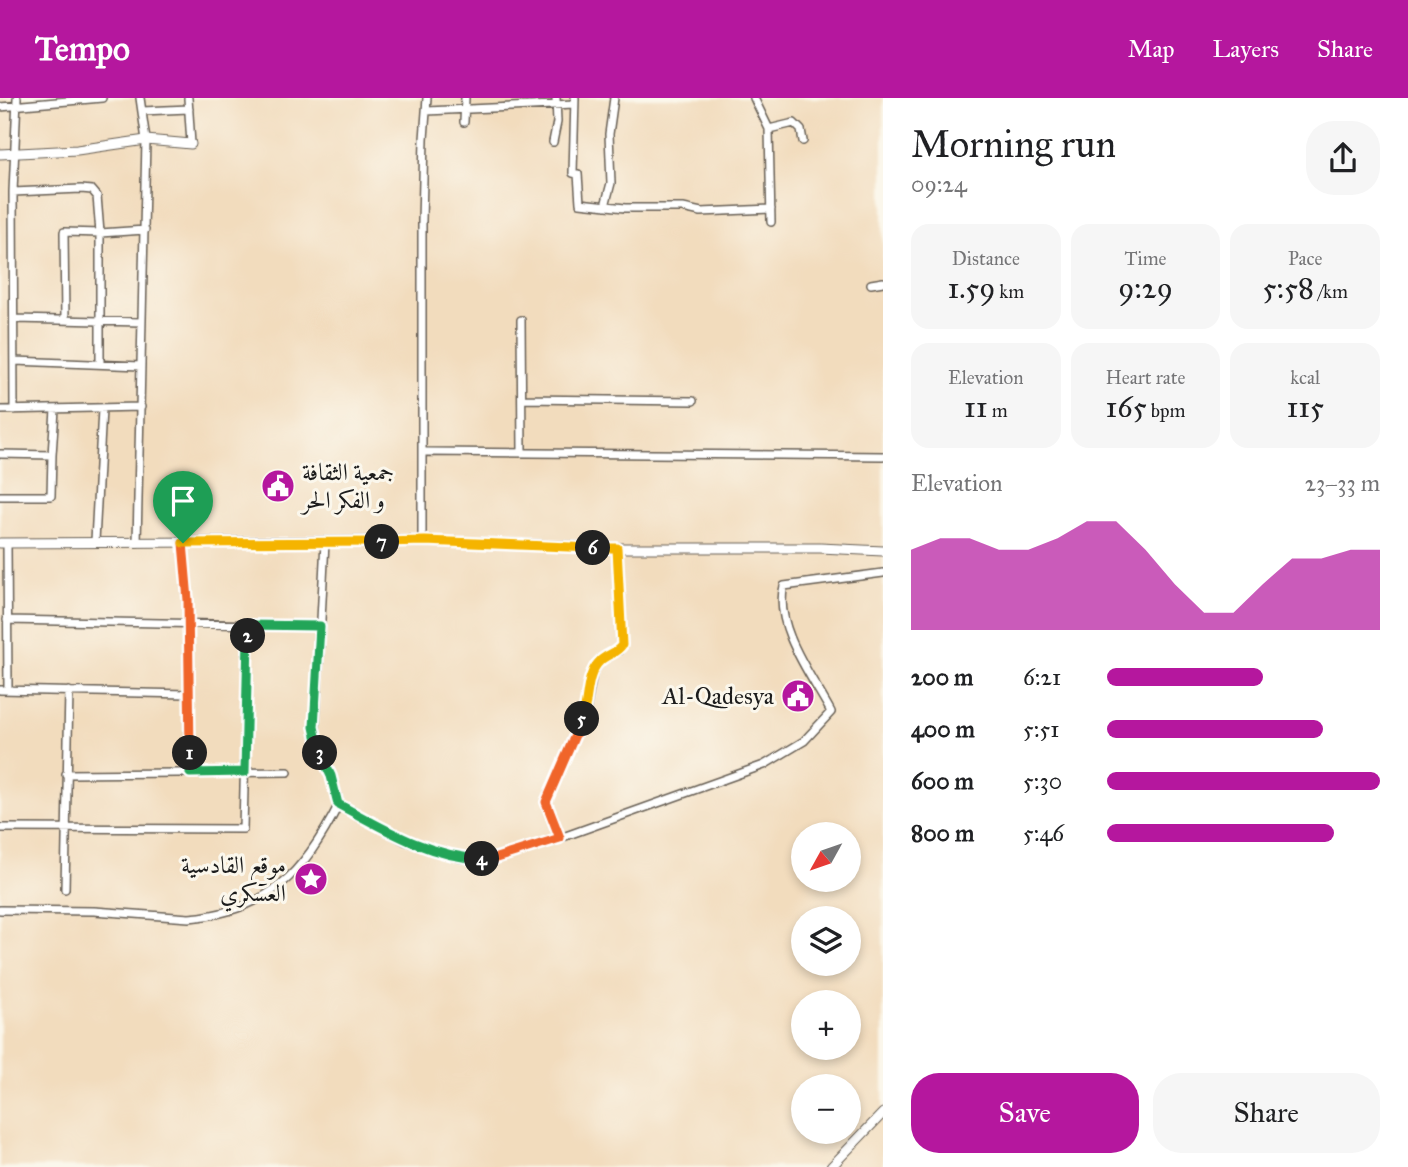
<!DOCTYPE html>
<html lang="en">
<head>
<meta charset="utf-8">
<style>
	body { margin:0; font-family:"IM FELL Great Primer",Amiri,serif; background:#f6f6f6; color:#202124; height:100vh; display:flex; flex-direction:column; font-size:26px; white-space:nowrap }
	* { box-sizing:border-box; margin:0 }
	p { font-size:23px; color:#757577 }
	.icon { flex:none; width:38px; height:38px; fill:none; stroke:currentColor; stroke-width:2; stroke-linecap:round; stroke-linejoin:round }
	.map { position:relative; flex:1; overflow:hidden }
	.drawer { display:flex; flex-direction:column; background:#fff; width:525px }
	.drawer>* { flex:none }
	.needle { width:46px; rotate:230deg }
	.controls { position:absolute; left:791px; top:724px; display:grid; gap:14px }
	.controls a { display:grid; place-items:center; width:70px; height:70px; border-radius:50%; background:#fff; box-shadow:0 4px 10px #0003; font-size:35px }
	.pin { position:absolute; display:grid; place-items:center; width:60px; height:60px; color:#fff; margin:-72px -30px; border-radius:50% 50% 50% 0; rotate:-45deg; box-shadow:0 0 7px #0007 }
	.pin .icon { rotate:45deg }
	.km { position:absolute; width:35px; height:35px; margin:-18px; border-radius:50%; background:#222; color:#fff; font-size:19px; line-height:35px; text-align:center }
	.round { display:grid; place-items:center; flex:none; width:74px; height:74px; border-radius:28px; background:#f6f6f6 }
	.summary { display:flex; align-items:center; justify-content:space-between; height:119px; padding:0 28px }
	h1 { font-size:38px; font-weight:600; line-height:52px }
	.metrics { display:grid; grid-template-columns:repeat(3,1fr); gap:10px; height:119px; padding:7px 28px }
	.metrics div { display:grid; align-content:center; border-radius:18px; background:#f6f6f6; text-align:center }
	.metrics b { font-size:30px; font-weight:600 }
	.metrics small { font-size:19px; font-weight:400 }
	.metrics p { font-size:19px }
	.chart { height:196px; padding:14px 28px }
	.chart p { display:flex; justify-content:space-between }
	.chart svg { width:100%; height:126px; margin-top:7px; fill:#b5179e; opacity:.7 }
	.cta { display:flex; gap:14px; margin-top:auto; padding:14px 28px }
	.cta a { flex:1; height:80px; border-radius:28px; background:#b5179e; color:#fff; font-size:28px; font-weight:600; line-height:80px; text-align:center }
	.cta a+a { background:#f6f6f6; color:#202124 }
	ul { padding:0 28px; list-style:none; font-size:23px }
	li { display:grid; grid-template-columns:112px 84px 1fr; align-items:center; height:52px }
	li i { height:18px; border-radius:9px; background:#b5179e }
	header { display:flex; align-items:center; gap:42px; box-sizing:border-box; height:98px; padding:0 35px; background:#b5179e; color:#fff }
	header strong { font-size:33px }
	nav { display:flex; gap:38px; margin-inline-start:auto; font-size:24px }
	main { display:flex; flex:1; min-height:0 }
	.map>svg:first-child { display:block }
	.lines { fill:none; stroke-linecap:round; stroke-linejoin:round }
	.minor-casing { stroke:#675f54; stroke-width:10 }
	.tertiary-casing { stroke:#675f54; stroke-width:11 }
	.minor { stroke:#fff; stroke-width:7 }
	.tertiary { stroke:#fff; stroke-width:9 }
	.split-1-casing { stroke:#fff; stroke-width:14 }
	.split-2-casing { stroke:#fff; stroke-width:14 }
	.split-3-casing { stroke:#fff; stroke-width:14 }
	.split-4-casing { stroke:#fff; stroke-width:14 }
	.split-5-casing { stroke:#fff; stroke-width:14 }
	.split-6-casing { stroke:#fff; stroke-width:14 }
	.split-7-casing { stroke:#fff; stroke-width:14 }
	.split-8-casing { stroke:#fff; stroke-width:14 }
	.split-1 { stroke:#f0652b; stroke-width:9 }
	.split-2 { stroke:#22a559; stroke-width:9 }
	.split-3 { stroke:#22a559; stroke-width:9 }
	.split-4 { stroke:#22a559; stroke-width:9 }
	.split-5 { stroke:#f0652b; stroke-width:9 }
	.split-6 { stroke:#f5b400; stroke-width:9 }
	.split-7 { stroke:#f5b400; stroke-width:9 }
	.split-8 { stroke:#f5b400; stroke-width:9 }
	.labels { text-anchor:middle; stroke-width:6; stroke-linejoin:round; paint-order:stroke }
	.poi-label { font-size:24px; fill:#1c1c1c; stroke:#fbf7ec; text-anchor:end }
</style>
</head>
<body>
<header>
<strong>Tempo</strong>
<nav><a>Map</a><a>Layers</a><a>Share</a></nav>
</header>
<main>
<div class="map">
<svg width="883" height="1069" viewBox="0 0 883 1069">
	<rect width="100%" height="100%" fill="#fbf7ec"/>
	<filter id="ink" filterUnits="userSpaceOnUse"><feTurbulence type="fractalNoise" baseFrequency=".0143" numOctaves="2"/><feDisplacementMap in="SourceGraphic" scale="14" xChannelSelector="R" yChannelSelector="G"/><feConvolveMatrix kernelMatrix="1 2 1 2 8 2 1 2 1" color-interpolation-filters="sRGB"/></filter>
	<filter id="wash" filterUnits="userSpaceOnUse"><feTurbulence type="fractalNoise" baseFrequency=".00686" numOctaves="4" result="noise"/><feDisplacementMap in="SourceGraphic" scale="28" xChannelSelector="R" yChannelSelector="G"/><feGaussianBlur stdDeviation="1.57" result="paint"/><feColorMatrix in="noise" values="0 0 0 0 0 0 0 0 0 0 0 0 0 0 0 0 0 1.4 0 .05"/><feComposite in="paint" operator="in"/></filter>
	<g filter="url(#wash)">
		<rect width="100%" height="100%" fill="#f2dcbd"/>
	</g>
	<g filter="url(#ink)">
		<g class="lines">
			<defs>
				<path id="minor" d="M188 0 191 46
					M575 0 573 75 578 76 580 105 625 110H683L701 114 771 111
					M754 0 769 31 794 25 801 32 803 43
					M0 9 102 0
					M142 13 189 11
					M427 13 574 6
					M464 24 465 0
					M769 31 771 124
					M553 44 557 24 556 0
					M13 94 81 91 92 92 97 98 100 135V265
					M605 108 611 85 609 36 614 0
					M871 186 883 184
					M16 221 141 224
					M65 222 64 134 100 135 145 132
					M521 222 522 355
					M15 263 141 268
					M522 301 693 303
					M0 312 141 309
					M14 312 13 94 17 0
					M426 354 883 358
					M0 356 52 357 55 312
					M0 398H51L52 357
					M95 443 102 311
					M422 443V123L424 41 427 0
					M7 445 8 591
					M137 445 146 42 140 0
					M183 445 188 502 190 675
					M7 522 320 528
					M0 592 188 596
					M66 676 288 674
					M339 706 405 743 461 760 493 761 560 740 764 667 804 643 831 614C813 580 773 528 784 488L883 475
					M0 730 243 731 248 527
					M560 740 546 703 586 612 593 574 600 562 619 552 622 547 617 450
					M65 791 69 593
					M0 812 94 813 189 820C269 813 304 775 339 706L331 678 315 638 325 444"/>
				<path id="tertiary" d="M0 56 77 52 146 42 191 46
					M0 445 425 443 617 450H820L883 453
					M831 1069 883 1015"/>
			</defs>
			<use href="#minor" class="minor-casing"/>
			<use href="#tertiary" class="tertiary-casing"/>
			<use href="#minor" class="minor"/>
			<use href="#tertiary" class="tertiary"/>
		</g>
	</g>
	<g class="lines" filter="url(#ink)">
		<defs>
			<path id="split-1" d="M183 445 188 502 190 655"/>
			<path id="split-2" d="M190 655V675L245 674 248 538"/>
			<path id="split-3" d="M248 538V527L320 528 314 629 320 655"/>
			<path id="split-4" d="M320 655 331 678 338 706C384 731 429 759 482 761"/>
			<path id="split-5" d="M482 761H493L560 740 546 704 582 621"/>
			<path id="split-6" d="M582 621C589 603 585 577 600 563 607 556 616 556 622 547L617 450H593"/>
			<path id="split-7" d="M382 444 425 443 593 450"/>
			<path id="split-8" d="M183 445 382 444"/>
		</defs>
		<use href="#split-1" class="split-1-casing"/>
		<use href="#split-2" class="split-2-casing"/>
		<use href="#split-3" class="split-3-casing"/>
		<use href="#split-4" class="split-4-casing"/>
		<use href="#split-5" class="split-5-casing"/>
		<use href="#split-6" class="split-6-casing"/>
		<use href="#split-7" class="split-7-casing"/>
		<use href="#split-8" class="split-8-casing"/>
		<use href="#split-1" class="split-1"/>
		<use href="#split-2" class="split-2"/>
		<use href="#split-3" class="split-3"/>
		<use href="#split-4" class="split-4"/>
		<use href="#split-5" class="split-5"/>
		<use href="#split-6" class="split-6"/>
		<use href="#split-7" class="split-7"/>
		<use href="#split-8" class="split-8"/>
	</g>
	<defs>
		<symbol id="civic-disc" viewBox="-11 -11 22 22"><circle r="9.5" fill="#b5179e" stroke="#fbf7ec"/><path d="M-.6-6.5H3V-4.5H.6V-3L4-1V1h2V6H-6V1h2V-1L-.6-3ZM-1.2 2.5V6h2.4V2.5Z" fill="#fff"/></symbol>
		<symbol id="sight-disc" viewBox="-11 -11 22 22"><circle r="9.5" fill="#b5179e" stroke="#fbf7ec"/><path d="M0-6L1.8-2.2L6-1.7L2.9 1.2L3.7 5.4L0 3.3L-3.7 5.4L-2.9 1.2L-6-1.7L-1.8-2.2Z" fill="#fff"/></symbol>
	</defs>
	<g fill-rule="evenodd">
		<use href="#civic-disc" x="259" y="369" width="38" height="38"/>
		<use href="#civic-disc" x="779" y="579" width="38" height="38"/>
		<use href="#sight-disc" x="292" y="762" width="38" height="38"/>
	</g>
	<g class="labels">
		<g class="poi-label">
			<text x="302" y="382" text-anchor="start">جمعية الثقافة<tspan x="302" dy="28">و الفكر الحر</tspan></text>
			<text x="774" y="606">Al-Qadesya</text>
			<text x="286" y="775">موقع القادسية<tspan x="286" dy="28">العسكري</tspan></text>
		</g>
	</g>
</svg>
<div class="controls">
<a><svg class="needle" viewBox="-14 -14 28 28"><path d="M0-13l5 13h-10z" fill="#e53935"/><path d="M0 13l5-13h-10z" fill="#757577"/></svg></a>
<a><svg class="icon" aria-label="layers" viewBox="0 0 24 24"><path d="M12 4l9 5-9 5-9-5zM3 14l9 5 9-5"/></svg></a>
<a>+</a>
<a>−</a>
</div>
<div class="pin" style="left:183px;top:445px;background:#1e9e55"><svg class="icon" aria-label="arrive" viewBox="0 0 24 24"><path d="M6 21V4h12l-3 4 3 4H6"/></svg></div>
<b class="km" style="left:190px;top:655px">1</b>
<b class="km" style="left:248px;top:538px">2</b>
<b class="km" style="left:320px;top:655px">3</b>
<b class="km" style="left:482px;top:761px">4</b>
<b class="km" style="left:582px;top:621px">5</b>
<b class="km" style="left:593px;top:450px">6</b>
<b class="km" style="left:382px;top:444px">7</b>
</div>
<section class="drawer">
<div class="summary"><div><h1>Morning run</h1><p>09:24</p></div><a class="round"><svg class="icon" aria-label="share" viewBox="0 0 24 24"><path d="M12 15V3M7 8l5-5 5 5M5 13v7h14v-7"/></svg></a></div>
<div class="metrics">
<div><p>Distance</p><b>1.59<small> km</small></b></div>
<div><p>Time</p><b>9:29</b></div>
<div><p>Pace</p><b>5:58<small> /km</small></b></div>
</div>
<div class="metrics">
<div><p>Elevation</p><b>11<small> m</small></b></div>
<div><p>Heart rate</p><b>165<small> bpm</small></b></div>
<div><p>kcal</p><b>115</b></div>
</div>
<div class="chart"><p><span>Elevation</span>23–33 m</p>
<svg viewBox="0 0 160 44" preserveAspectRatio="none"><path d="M0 44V16L10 12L20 12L30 16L40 16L50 12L60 6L70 6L80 16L90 28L100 38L110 38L120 28L130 19L140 19L150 16L160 16V44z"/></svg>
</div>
<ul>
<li><b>200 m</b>6:21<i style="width:57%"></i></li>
<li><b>400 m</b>5:51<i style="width:79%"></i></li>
<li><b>600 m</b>5:30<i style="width:100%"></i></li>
<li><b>800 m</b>5:46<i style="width:83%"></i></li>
</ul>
<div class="cta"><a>Save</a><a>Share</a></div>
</section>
</main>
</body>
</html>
